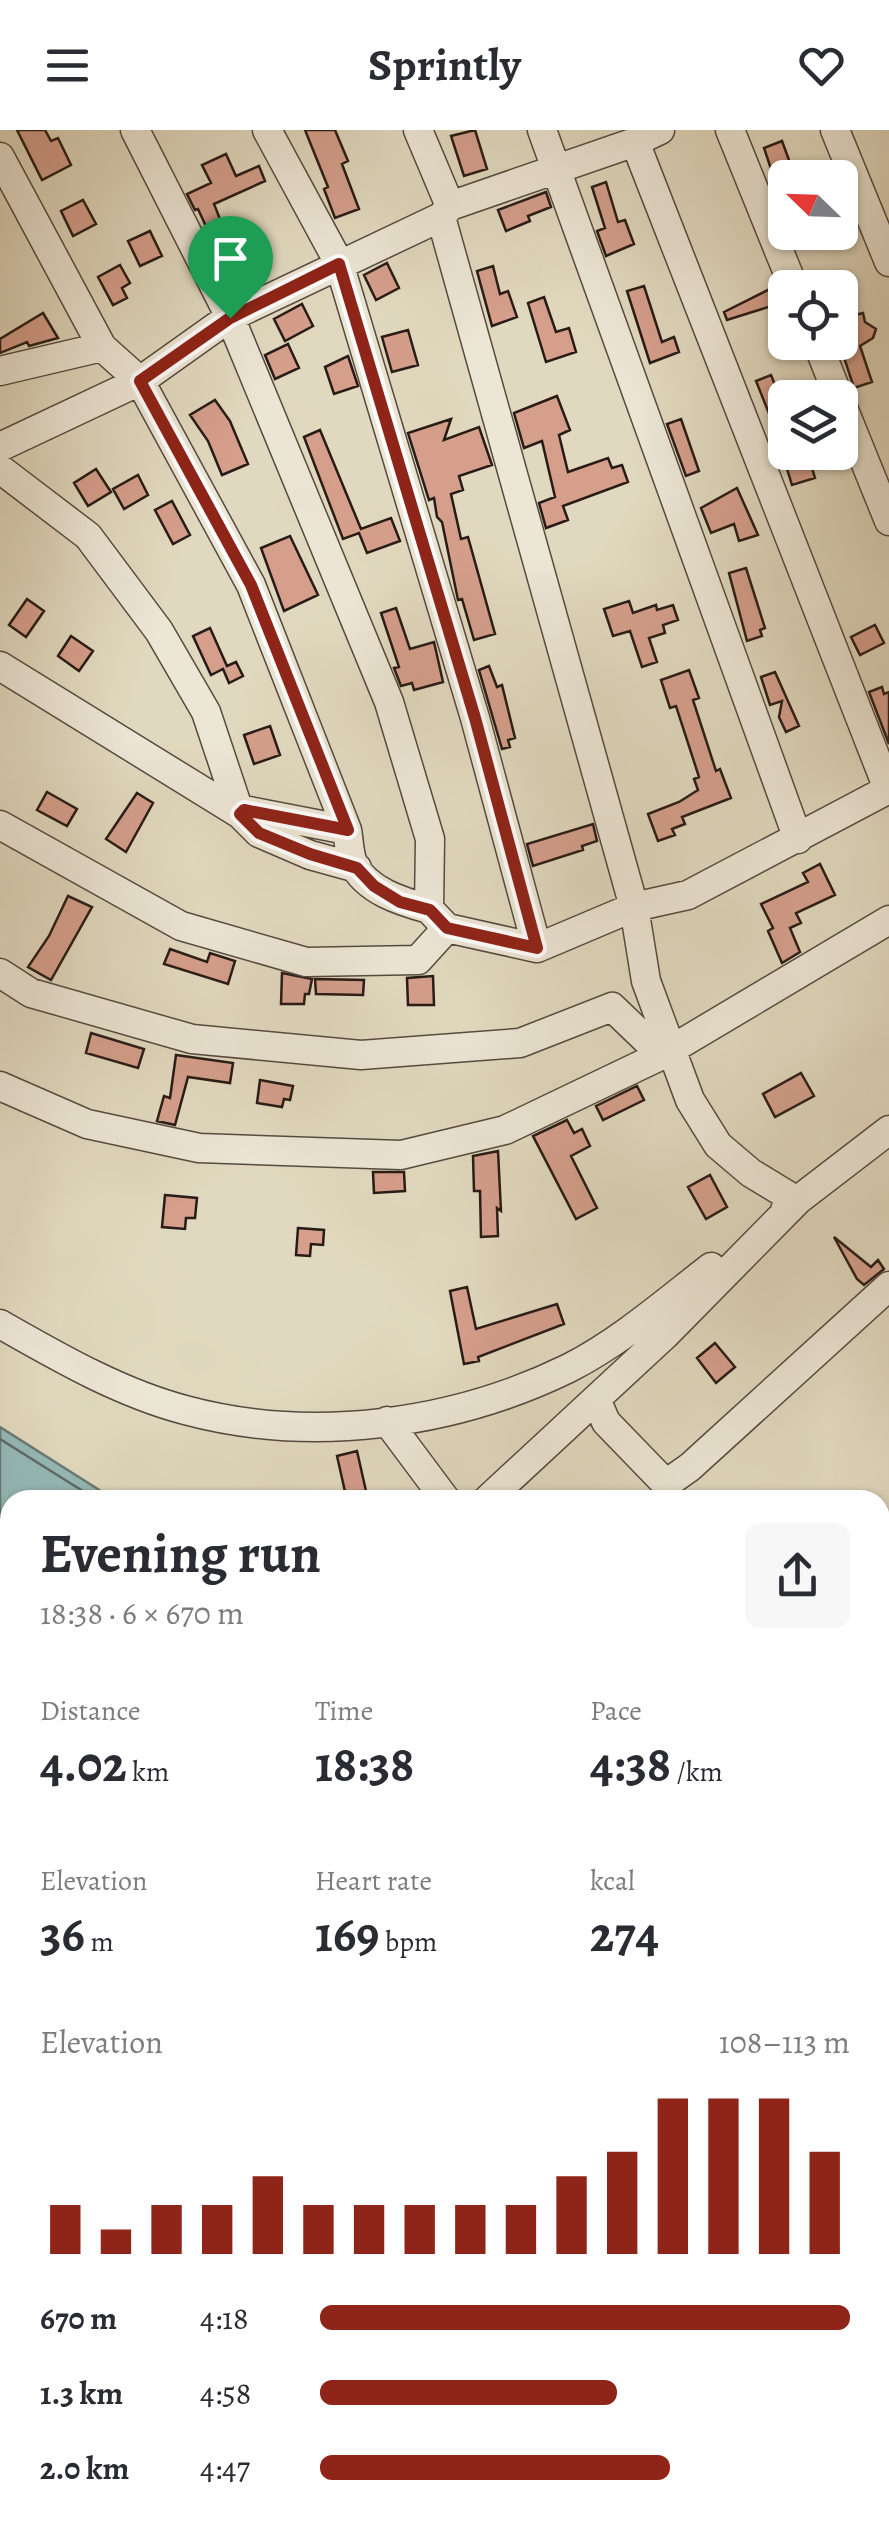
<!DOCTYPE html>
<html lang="en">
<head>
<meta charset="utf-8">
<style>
	body { margin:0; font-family:Alegreya,serif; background:#f7f7f7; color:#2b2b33; height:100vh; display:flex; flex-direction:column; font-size:38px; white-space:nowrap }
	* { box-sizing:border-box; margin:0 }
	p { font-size:32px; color:#7c7c81 }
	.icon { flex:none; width:55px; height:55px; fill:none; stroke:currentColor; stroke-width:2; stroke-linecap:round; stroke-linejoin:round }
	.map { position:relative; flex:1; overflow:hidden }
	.details { position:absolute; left:0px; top:1360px; width:890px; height:1038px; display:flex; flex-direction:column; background:#fff; border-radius:30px 30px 0 0; box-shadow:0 2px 8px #0004 }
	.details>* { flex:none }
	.needle { width:65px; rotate:293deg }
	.buttons { position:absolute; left:768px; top:30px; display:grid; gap:20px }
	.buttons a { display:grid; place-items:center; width:90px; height:90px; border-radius:15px; background:#fff; box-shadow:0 2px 8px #0004; font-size:50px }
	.pin { position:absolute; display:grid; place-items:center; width:85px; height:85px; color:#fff; margin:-102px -42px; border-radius:50% 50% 50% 0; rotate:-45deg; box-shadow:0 0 10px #0007 }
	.pin .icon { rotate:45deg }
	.round { display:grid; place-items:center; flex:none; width:105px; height:105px; border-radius:15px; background:#f7f7f7 }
	.head { display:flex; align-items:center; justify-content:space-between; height:170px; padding:0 40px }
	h1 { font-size:55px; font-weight:600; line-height:75px }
	.figures { display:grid; grid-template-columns:repeat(3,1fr); gap:15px; height:170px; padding:10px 40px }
	.figures div { display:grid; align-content:center }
	.figures b { font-size:50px; font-weight:600 }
	.figures small { font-size:28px; font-weight:400 }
	.figures p { font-size:28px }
	.chart { height:280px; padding:20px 40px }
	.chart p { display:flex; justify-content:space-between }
	.chart svg { width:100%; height:180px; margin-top:10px; stroke:#8f2418; stroke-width:6 }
	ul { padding:0 40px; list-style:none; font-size:32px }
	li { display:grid; grid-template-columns:160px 120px 1fr; align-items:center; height:75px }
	li i { height:25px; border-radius:12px; background:#8f2418 }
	header { display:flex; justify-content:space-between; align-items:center; height:130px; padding:0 40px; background:#fff; font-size:45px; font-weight:600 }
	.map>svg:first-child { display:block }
	.water { fill:#95b9b7; stroke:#697a76; stroke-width:2.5 }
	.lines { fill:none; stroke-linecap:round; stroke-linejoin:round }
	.shore { stroke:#5e6a66; stroke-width:2.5 }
	.building { fill:#d59f8c; stroke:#281b15; stroke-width:2.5 }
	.minor-casing { stroke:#564a40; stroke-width:31 }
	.minor { stroke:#ece6d5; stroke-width:28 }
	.route-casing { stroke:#fff; stroke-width:20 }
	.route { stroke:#8f2418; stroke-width:12 }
</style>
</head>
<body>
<header><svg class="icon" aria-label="menu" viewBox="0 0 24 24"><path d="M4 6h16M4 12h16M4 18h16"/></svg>Sprintly<svg class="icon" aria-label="heart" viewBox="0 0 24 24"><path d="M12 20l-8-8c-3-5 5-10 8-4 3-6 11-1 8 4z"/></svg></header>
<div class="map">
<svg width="889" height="2397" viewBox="0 0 889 2397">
	<rect width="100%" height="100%" fill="#e1d9bf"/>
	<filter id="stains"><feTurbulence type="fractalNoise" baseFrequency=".002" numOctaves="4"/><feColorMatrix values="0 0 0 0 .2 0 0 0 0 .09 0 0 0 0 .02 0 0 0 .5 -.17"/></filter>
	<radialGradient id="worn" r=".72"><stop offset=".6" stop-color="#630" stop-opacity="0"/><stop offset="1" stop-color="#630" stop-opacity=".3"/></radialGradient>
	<path class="water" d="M0 1297 115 1370H10V1504L0 1497Z"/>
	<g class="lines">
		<path class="shore" d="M0 1309 97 1370"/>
	</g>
	<path class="building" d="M17 0H45L51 11 58 8 71 35 42 50Z
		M305 0H335L348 31 342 34 359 79 335 88 324 59 328 57Z
		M475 0 487 39 464 46 451 6Z
		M782 11 793 41 774 48 764 18Z
		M226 24 236 46 259 36 265 51 214 74 229 112 216 118 198 79 195 80 187 64 211 53 202 35Z
		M606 52 618 92 625 90 634 114 606 126 597 101 605 98 592 57Z
		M546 62 551 77 528 86 530 91 506 101 498 80Z
		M83 70 96 94 73 106 61 81Z
		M150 101 162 126 140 136 128 111Z
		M387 133 399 158 376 170 364 145Z
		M120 135 130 153 122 158 127 168 113 175 98 147Z
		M493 136 500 164 508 161 517 187 492 196 477 141Z
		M644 156 662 212 674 207 679 222 650 233 627 161Z
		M770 159 778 174 727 190 724 182Z
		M544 167 556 202 569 198 576 222 546 232 528 173Z
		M302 174 313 196 285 211 274 189Z
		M854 180 855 185 863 183 865 192 876 199 873 208 860 216 872 252 854 258 840 215V183Z
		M43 183 58 208 29 216 27 212 0 223V209Z
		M408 200 418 235 392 242 382 207Z
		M288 214 299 238 275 249 265 225Z
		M348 226 358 256 334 264 325 237Z
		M771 245 785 280 770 286 756 251Z
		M557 266 570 300 559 305 568 342 608 328 612 338 622 335 628 352 563 376 568 390 546 398 539 373 555 367 542 311 524 318 514 283Z
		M215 270 230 291 248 334 222 345 208 311 190 285Z
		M451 289 444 310 479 297 492 335 459 346 463 360 451 364 461 409 468 407 495 504 474 510 462 469 458 470 442 392 437 387 434 368 429 370 408 303Z
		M681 289 699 341 686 346 667 294Z
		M320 300 361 399 391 388 400 411 367 423 359 403 343 409 304 307Z
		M804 322H841V325L811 335 815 348 792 355 784 329Z
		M96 339 111 362 88 376 74 353Z
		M138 345 148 365 124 379 113 359Z
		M737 358 758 405 739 411 734 394 711 403 701 378Z
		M172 371 190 405 173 414 155 380Z
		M290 406 318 465 284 481 261 418Z
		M746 438 765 498 760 500 762 506 747 511 729 443Z
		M27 469 44 481 26 507 9 495Z
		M629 471 633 483 656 475 657 480 673 475 678 490 663 495 665 503 649 508 657 532 642 537 630 501 613 506 604 479Z
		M396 478 410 519 434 512 443 552 414 560 412 553 401 556 394 538 399 537 381 483Z
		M875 495 884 513 860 525 851 507Z
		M210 498 227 536 236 532 243 546 229 553 223 539 211 545 193 506Z
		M71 506 93 521 79 541 58 526Z
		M489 536 497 557 502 555 515 608 508 610 510 617 502 619 479 540Z
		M689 540 699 568 693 570 716 641 720 639 731 668 682 687 685 694 672 699 675 705 658 711 648 684 679 672 698 660 694 649 699 647 676 576 670 578 661 550Z
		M775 542 799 596 786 602 779 587 782 571 770 575 761 547Z
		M882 557 884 564 889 562V614L869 562Z
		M270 596 280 625 254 634 244 605Z
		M47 662 77 679 67 696 37 680Z
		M137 663 153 673 126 722 106 709Z
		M593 694 597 711 582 716 583 720 533 736 527 714Z
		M820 734 835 765 796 783 801 793 790 798 800 822 782 833 768 801 773 798 761 774 808 752 803 743Z
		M68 766 92 777 51 850 28 837 49 806Z
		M170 819 207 832 210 823 235 831 228 854 164 834Z
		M282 843 312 849 309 864H305L304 874H281Z
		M433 846 434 875H408L407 848Z
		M315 849 364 850 363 865 316 864Z
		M91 903 144 919 138 938 86 923Z
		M176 925 233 933 230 953 188 947 175 995 157 991 164 966 170 968Z
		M801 943 814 966 775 987 763 964Z
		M260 950 293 956 290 970 284 969 282 977 257 973Z
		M637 956 644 970 603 990 596 976Z
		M567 990 574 1003 582 999 590 1016 571 1026 597 1078 576 1089 533 1006Z
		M498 1021 501 1081 497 1078 498 1106 481 1107 480 1061H474L473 1026Z
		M373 1042H404L405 1061 374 1063Z
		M710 1045 727 1077 706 1089 688 1057Z
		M165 1065 197 1068 195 1088H186L185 1099 162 1097Z
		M298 1098 324 1100 323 1115 311 1114 310 1126 296 1125Z
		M834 1107 871 1137 878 1130 884 1139 864 1155 857 1149Z
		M467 1157 476 1199 557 1174 564 1194 478 1227 479 1231 464 1234 450 1161Z
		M715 1213 735 1237 716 1253 697 1228Z
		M357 1321 366 1361 346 1366 337 1326Z"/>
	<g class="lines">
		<defs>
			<path id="minor" d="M135 0 230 187 389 572 430 709 429 779 447 798
				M267 0 339 133 475 588 537 818
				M418 0 450 76
				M542 0 798 709
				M730 0 794 158
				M835 0 889 132
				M635 12 888 659
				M0 27 102 217 140 251 251 455 347 700
				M441 87 634 777 646 851 690 970 718 1015 751 1043 797 1071 665 1205 487 1370
				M817 212 839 268
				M0 241 102 217
				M840 270 889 391
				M0 317 140 251 230 187 441 87 450 76 635 12 660 0
				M0 339 88 406 159 501 206 582 240 684 259 703 310 725 357 738
				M0 536 240 684 244 680 347 700C349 710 349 724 353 733 366 761 403 772 429 779
				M0 695 181 796 306 832 418 830 447 798 537 818 634 777 688 765 889 659
				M0 843 31 863 192 909 361 925 520 913 612 877 662 925
				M0 956 87 994 199 1018 401 1025 505 1000 662 925 889 790
				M785 1080 889 1000
				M0 1194C58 1227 120 1263 185 1280 311 1314 453 1295 569 1238 620 1212 666 1172 711 1137
				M596 1269 606 1292 666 1354 690 1337 889 1156
				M387 1291 446 1370
				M880 1408 889 1401
				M880 1536 889 1529
				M880 1673 889 1666
				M880 1783 889 1792
				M0 1794 10 1786
				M0 1890 10 1899
				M880 1893 889 1902
				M0 2131C8 2144 8 2150 0 2163
				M761 2388 772 2397"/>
		</defs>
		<use href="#minor" class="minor-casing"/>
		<use href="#minor" class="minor"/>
	</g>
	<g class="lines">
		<defs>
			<path id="route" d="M339 134 475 588 537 818 447 798 430 780 400 772 374 756 357 738 310 724 259 703 240 684 244 680 348 700 251 455 140 251 230 188Z"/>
		</defs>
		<use href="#route" class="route-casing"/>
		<use href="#route" class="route"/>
	</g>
	<rect width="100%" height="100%" filter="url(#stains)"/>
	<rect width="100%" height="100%" fill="url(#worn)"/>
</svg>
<div class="buttons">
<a><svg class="needle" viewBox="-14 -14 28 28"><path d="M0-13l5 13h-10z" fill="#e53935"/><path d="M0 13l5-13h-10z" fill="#7c7c81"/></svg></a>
<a><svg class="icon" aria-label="locate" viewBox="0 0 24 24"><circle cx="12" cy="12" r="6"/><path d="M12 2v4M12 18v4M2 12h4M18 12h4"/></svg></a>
<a><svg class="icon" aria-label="layers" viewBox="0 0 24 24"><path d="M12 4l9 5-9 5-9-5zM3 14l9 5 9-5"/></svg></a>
</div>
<div class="pin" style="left:230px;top:188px;background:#1e9e55"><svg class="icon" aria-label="arrive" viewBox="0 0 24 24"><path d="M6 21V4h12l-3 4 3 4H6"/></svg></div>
<section class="details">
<div class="head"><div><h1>Evening run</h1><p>18:38 · 6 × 670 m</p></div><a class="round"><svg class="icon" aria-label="share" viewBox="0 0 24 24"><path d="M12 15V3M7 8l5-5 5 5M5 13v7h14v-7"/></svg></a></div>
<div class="figures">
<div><p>Distance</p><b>4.02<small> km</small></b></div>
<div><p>Time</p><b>18:38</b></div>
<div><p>Pace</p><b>4:38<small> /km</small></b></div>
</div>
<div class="figures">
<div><p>Elevation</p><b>36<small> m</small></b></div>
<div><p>Heart rate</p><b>169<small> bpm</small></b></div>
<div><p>kcal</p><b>274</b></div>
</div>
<div class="chart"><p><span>Elevation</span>108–113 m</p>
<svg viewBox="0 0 160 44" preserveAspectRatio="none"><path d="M5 44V32M15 44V38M25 44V32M35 44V32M45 44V25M55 44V32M65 44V32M75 44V32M85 44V32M95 44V32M105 44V25M115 44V19M125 44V6M135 44V6M145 44V6M155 44V19"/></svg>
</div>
<ul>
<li><b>670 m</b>4:18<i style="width:100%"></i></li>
<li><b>1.3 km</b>4:58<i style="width:56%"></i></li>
<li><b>2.0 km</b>4:47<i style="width:66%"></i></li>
</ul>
</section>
</div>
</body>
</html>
